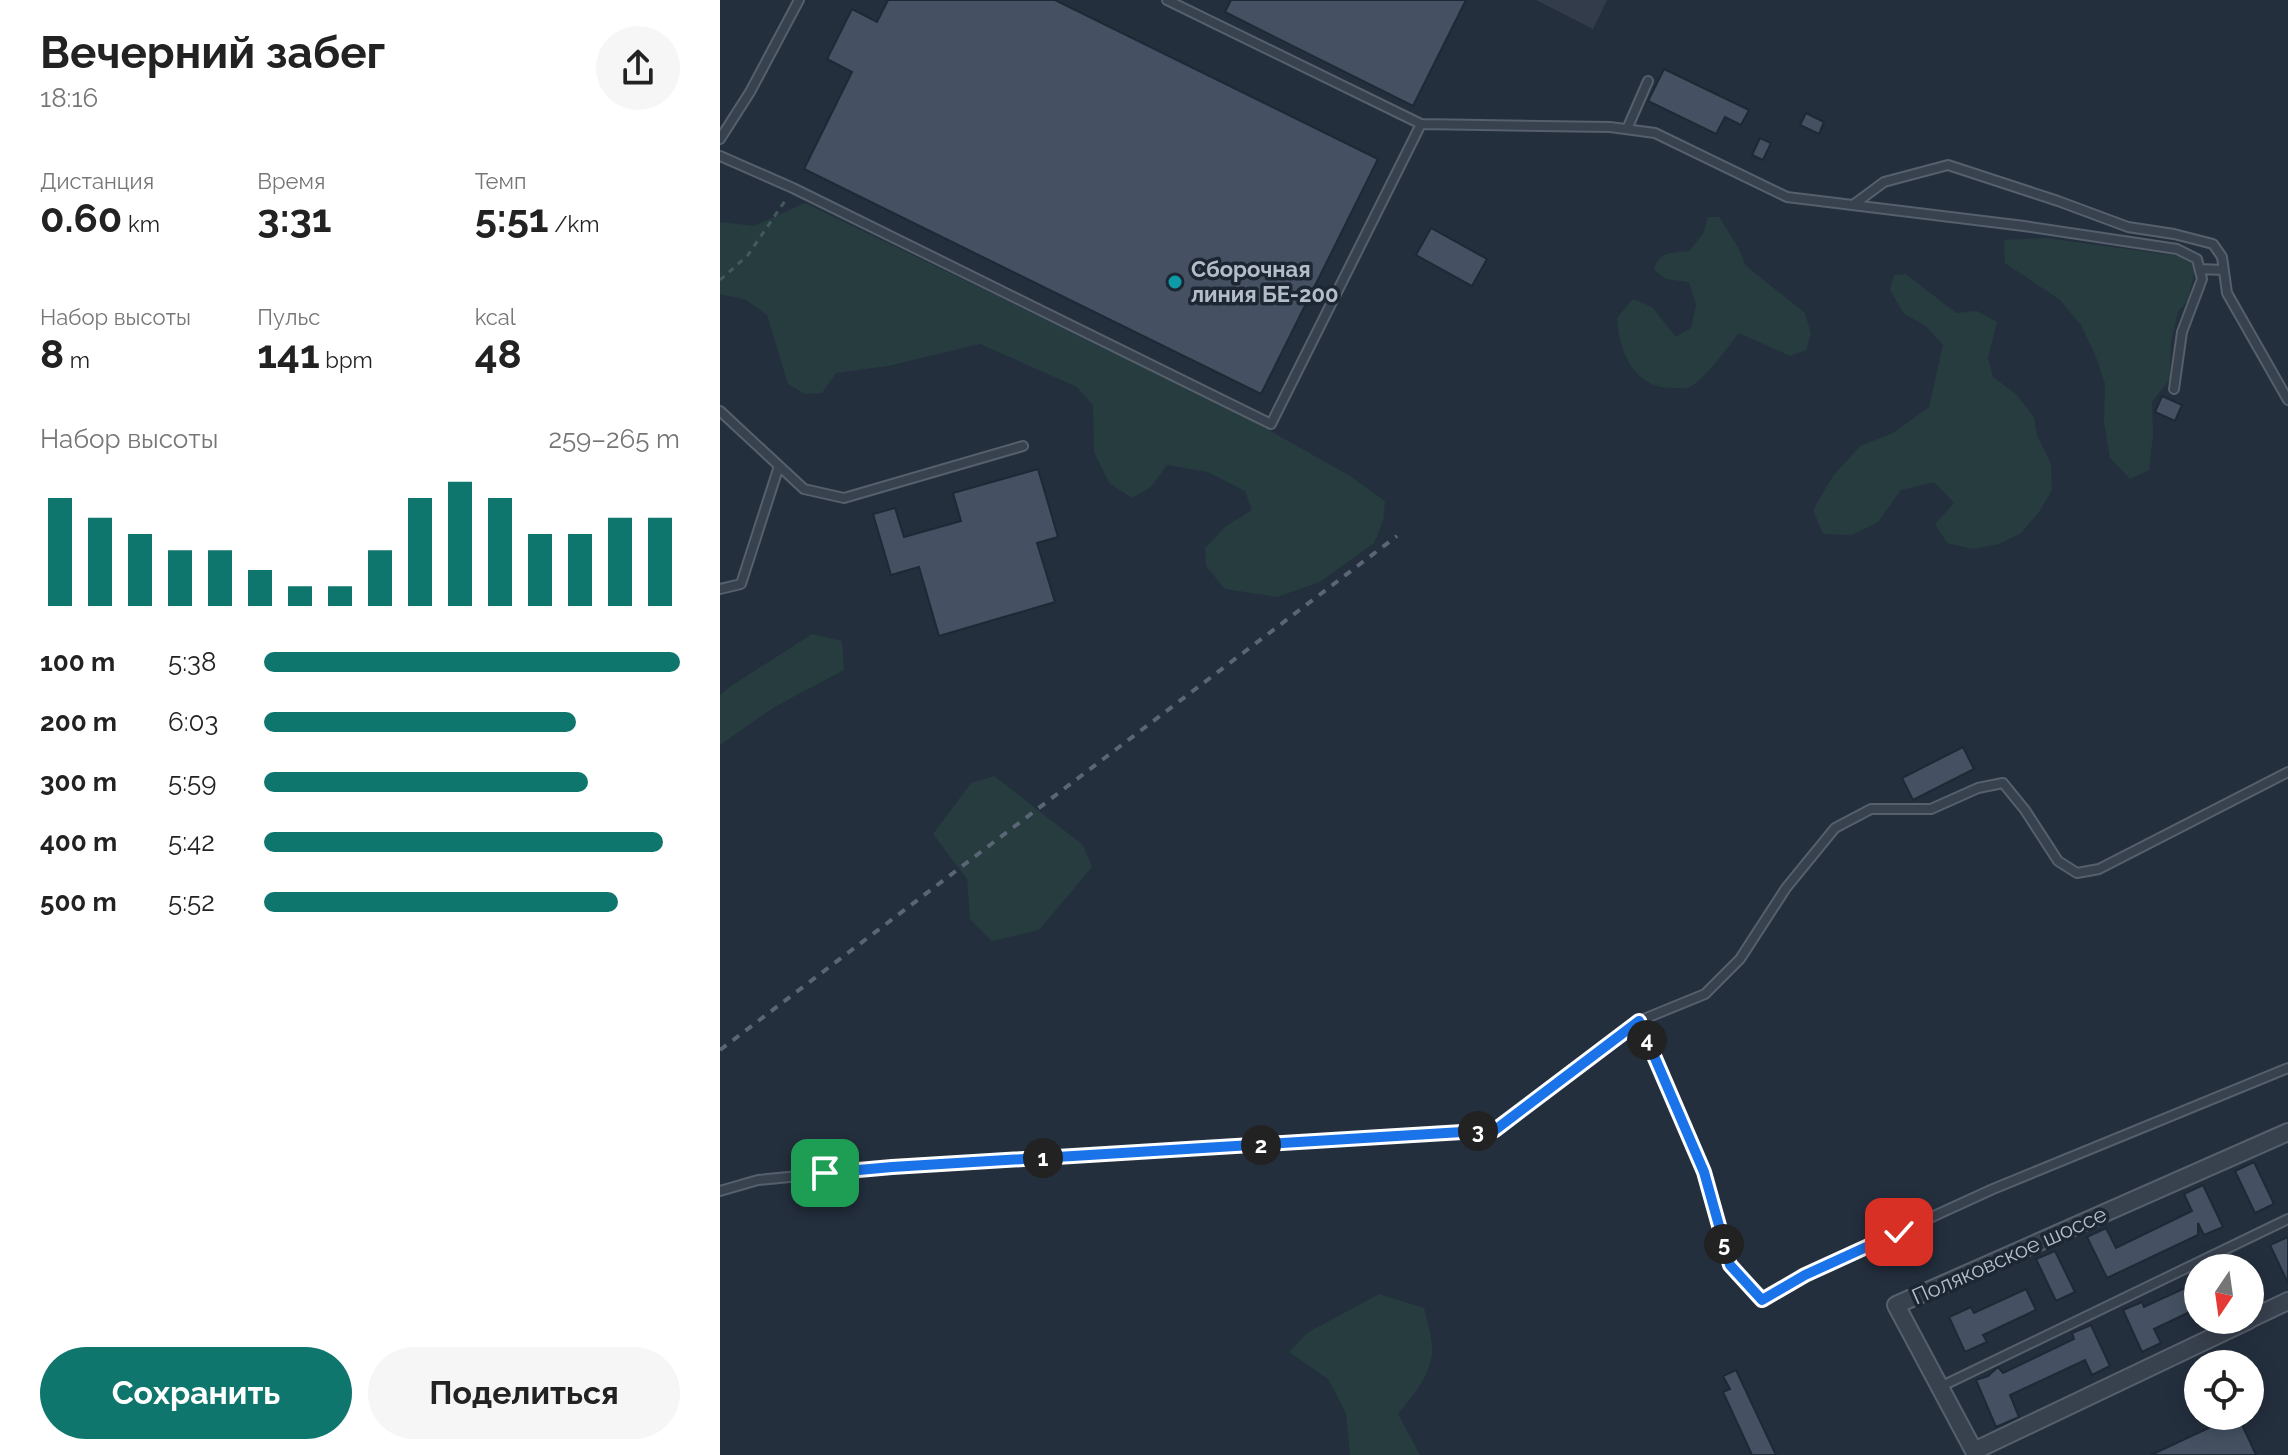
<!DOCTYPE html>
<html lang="ru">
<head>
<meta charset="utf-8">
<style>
	body { margin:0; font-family:Raleway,sans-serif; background:#f6f6f6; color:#222; height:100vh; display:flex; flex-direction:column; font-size:30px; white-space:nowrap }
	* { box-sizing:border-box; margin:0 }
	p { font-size:26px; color:#767676 }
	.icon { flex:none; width:44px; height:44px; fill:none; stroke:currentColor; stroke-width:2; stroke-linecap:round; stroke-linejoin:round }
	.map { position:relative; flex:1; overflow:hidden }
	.drawer { display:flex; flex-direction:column; background:#fff; width:720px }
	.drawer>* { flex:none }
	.needle { width:52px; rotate:193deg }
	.fabs { position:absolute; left:1464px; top:1254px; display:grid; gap:16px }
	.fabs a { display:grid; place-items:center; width:80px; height:80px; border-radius:50%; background:#fff; box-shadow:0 4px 20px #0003; font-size:40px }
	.pin { position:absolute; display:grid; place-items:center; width:68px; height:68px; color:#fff; margin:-34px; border-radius:16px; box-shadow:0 4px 12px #0006 }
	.km { position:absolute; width:40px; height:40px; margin:-20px; border-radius:50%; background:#222; color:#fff; font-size:22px; line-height:40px; text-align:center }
	.round { display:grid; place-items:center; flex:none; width:84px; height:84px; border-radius:42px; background:#f6f6f6 }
	.summary { display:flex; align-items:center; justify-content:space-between; height:136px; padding:0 40px }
	h1 { font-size:44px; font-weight:700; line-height:60px }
	.figures { display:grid; grid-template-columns:repeat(3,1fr); gap:12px; height:136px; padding:8px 40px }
	.figures div { display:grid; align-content:center }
	.figures b { font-size:40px; font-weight:700 }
	.figures small { font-size:22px; font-weight:400 }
	.figures p { font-size:22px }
	.chart { height:224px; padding:16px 40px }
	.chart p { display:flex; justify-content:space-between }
	.chart svg { width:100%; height:144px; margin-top:8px; stroke:#0f766e; stroke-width:6 }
	.cta { display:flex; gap:16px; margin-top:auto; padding:16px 40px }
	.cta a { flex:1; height:92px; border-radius:48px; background:#0f766e; color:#fff; font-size:32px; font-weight:700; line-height:92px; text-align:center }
	.cta a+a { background:#f6f6f6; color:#222 }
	ul { padding:0 40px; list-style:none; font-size:26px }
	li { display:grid; grid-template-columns:128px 96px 1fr; align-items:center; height:60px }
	li i { height:20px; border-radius:10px; background:#0f766e }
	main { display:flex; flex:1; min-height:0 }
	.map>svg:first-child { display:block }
	.airport { fill:#323c4b }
	.green { fill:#263c3f }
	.building { fill:#455162; stroke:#1f2835; stroke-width:2 }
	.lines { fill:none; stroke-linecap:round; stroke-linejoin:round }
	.service-casing { stroke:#565f6c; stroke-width:12 }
	.minor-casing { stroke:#565f6c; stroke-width:20 }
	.path { stroke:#44595c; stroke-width:3; stroke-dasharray:6 6; stroke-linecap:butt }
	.service { stroke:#38414e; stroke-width:8 }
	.minor { stroke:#38414e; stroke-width:16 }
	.rail { stroke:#5a6575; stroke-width:4; stroke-dasharray:8 8; stroke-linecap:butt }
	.route-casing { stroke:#fff; stroke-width:16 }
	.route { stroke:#1a73e8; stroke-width:10 }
	.culture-dot { fill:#0f9aa8; stroke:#1d2633; stroke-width:3 }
	.labels { text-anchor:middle; stroke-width:7; stroke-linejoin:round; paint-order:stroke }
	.poi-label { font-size:22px; font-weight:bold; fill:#b4bcc9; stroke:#1d2633; text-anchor:start }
	.street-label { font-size:22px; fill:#b4bcc9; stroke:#1d2633 }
</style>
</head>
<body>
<main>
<section class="drawer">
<div class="summary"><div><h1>Вечерний забег</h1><p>18:16</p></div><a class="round"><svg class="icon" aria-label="share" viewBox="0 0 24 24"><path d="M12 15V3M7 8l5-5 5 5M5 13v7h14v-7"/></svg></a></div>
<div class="figures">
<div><p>Дистанция</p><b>0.60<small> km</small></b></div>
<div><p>Время</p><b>3:31</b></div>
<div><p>Темп</p><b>5:51<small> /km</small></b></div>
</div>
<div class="figures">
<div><p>Набор высоты</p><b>8<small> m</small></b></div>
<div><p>Пульс</p><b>141<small> bpm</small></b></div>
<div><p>kcal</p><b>48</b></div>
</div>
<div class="chart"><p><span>Набор высоты</span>259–265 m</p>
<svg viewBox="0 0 160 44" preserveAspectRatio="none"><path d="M5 44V11M15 44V17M25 44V22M35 44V27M45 44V27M55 44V33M65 44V38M75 44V38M85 44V27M95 44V11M105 44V6M115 44V11M125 44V22M135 44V22M145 44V17M155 44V17"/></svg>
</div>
<ul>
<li><b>100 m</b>5:38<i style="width:100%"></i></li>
<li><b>200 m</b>6:03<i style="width:75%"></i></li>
<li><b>300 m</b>5:59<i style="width:78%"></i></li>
<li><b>400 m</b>5:42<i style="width:96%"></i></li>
<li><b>500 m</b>5:52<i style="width:85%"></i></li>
</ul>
<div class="cta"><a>Сохранить</a><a>Поделиться</a></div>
</section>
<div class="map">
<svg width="1568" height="1455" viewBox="0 0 1568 1455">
	<rect width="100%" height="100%" fill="#242f3e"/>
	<path class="airport" d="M816 0H887L873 29Z"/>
	<path class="green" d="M85 203 517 412 630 476 665 501 663 521 654 543 600 582 557 597 505 589 486 566 485 548 505 527 532 510 525 491 488 472 447 465 431 487 412 498 389 483 374 452 373 405 357 387 260 344 168 366 116 373 102 393 85 394 68 384 47 315 26 300 0 294V222L34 226Z
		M988 217H999L1018 247 1026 266 1085 313 1091 334 1086 350 1070 356 1019 333C1007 347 984 382 967 388 963 389 958 388 954 388 914 389 899 352 897 318L913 299 932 307 956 337 971 328 976 305 969 282 946 279 934 270C938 251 952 253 969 251L983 234Z
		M1326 238 1459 256 1476 266 1468 300 1458 312 1451 342 1450 379 1432 402 1433 434 1429 470 1410 479 1390 458 1384 422 1385 384 1376 357 1361 325 1340 300 1285 263 1284 240Z
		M1186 274 1236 313 1257 311 1277 322 1268 358 1273 377 1296 394 1314 417 1317 435 1331 464 1332 490 1319 512 1301 533 1279 544 1253 549 1227 543 1215 524 1234 503 1214 482 1181 490 1158 522 1132 535 1103 534 1093 510 1113 476 1140 446 1173 433 1209 407 1223 345 1206 326 1184 314 1170 290 1174 275Z
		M92 634 122 641 124 670 56 706 0 745V695L8 688Z
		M274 776 363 845 372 867 319 930 272 941 250 919 247 879 213 834 251 783Z
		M659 1294 704 1308C707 1322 713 1338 712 1353 710 1376 692 1397 678 1414L700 1455H630L626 1413 608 1379 569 1352 587 1333Z"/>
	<path class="building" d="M168 0H335L658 159 541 394 84 169 132 72 107 59 132 9 157 22Z
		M511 0H746L693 106 505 12Z
		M944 69 1029 110 1021 125 1005 117 996 134 928 101Z
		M1086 113 1104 122 1099 134 1080 125Z
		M1040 138 1051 143 1043 160 1032 155Z
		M711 228 767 259 752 286 696 255Z
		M1442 396 1462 405 1455 421 1435 412Z
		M318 469 338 537 317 543 335 602 219 636 199 567 171 575 153 514 175 508 184 537 241 521 233 493Z
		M1243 747 1254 769 1193 800 1182 778Z
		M1534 1162 1554 1204 1535 1213 1515 1171Z
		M1483 1185 1503 1227 1484 1235 1478 1223V1235L1387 1278 1367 1237 1386 1228 1396 1248 1472 1211 1464 1194Z
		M1568 1237V1283L1550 1245Z
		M1335 1251 1355 1292 1336 1301 1316 1259Z
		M1478 1282V1308L1434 1329 1441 1343 1422 1352 1403 1310 1422 1302 1424 1307Z
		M1306 1289 1316 1310 1263 1335 1267 1342 1245 1352 1229 1317 1251 1307 1254 1313Z
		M1371 1325 1390 1366 1372 1375 1365 1360 1290 1395 1299 1417 1276 1427 1256 1380 1268 1376 1278 1367 1283 1373 1354 1339 1352 1333Z
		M1016 1370 1056 1455H1032L1003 1392 1010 1389 1003 1376Z
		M1514 1416H1518L1536 1455H1431Z"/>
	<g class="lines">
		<defs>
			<path id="service" d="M447 0 701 124 890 127 935 133 1067 197 1304 226 1457 249 1477 259 1482 279 1462 332 1454 389
				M907 129 928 81
				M0 139 30 92 79 0
				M0 156 73 188 551 424 701 124
				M1133 205 1164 182 1228 165 1338 201 1408 227 1454 234 1493 244 1502 257 1507 293 1568 400
				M1480 269 1503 270
				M0 411 84 489 124 498 303 446
				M0 589 21 584 59 466
				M919 1021 984 1172 1010 1265 1042 1300 1085 1275 1273 1189 1568 1068
				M0 1191 38 1180 172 1167 775 1130 919 1021 985 994 1020 959 1066 888 1115 828 1151 809H1211L1258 788 1283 783 1305 810 1338 861 1357 873 1379 869 1568 772
				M1220 1387 1568 1219"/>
			<path id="minor" d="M1530 1319 1568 1301
				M1529 1320 1254 1451 1176 1305 1568 1132"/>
		</defs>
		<use href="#service" class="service-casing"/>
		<use href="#minor" class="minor-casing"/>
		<path class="path" d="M0 280 28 255 67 198"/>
		<use href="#service" class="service"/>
		<use href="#minor" class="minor"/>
		<path class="rail" d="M0 1050 677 536"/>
	</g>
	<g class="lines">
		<defs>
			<path id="route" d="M105 1173 172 1167 775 1130 919 1021 984 1172 1010 1265 1042 1300 1085 1275 1179 1232"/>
		</defs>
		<use href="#route" class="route-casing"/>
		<use href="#route" class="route"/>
	</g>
	<circle class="culture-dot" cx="455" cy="282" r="8"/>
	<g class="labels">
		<g class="poi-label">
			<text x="471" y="277">Сборочная<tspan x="471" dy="25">линия БЕ-200</tspan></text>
		</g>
		<g class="street-label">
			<text transform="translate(1289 1255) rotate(-24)" y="8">Поляковское шоссе</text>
		</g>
	</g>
</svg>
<div class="fabs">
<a><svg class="needle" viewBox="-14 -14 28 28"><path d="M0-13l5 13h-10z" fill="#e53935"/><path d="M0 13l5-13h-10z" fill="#767676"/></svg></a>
<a><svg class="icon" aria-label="locate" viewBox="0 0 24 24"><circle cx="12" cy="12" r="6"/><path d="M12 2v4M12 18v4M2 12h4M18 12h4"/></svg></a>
</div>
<div class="pin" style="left:105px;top:1173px;background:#1e9e55"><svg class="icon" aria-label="arrive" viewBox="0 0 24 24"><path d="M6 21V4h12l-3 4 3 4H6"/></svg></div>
<div class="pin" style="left:1179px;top:1232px;background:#d93025"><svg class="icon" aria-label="check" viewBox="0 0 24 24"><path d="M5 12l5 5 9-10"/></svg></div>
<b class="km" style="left:323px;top:1158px">1</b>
<b class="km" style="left:541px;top:1145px">2</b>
<b class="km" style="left:758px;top:1131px">3</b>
<b class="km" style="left:927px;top:1040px">4</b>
<b class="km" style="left:1004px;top:1244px">5</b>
</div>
</main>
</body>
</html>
